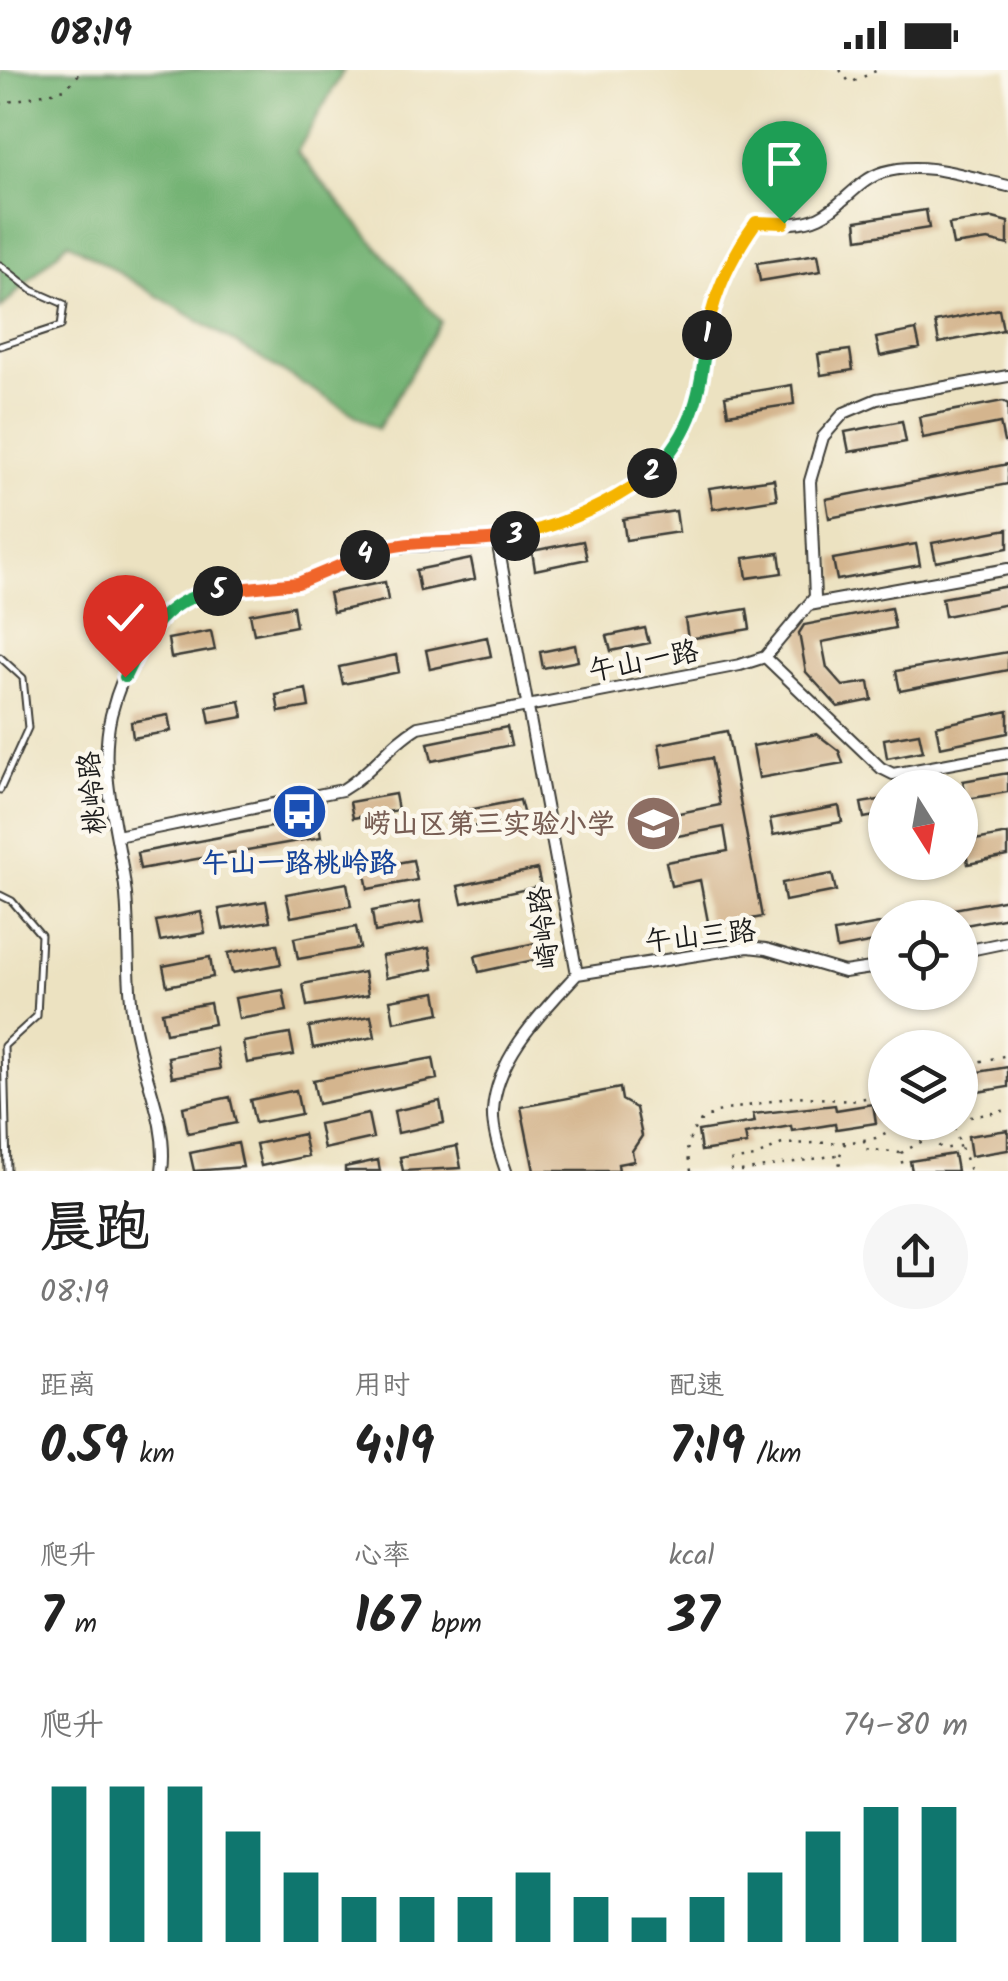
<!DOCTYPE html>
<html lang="zh">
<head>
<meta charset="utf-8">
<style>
	body { margin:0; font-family:Kalam,"LXGW WenKai TC",sans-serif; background:#f6f6f6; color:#222; height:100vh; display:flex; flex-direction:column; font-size:38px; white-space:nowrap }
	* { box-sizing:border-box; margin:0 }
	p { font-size:32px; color:#767676 }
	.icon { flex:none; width:55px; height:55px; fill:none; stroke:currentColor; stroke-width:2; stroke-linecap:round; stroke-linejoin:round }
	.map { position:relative; height:1101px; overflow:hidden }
	.sheet { display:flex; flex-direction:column; background:#fff; flex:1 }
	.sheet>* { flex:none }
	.needle { width:65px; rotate:169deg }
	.tools { position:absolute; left:868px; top:700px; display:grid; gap:20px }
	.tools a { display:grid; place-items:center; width:110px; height:110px; border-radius:50%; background:#fff; box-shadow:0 2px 8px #0004; font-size:50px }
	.pin { position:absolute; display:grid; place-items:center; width:85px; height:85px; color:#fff; margin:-102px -42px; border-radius:50% 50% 50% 0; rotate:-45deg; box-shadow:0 0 10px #0007 }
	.pin .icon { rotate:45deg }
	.km { position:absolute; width:50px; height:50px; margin:-25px; border-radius:50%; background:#222; color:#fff; font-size:28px; line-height:50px; text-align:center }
	.round { display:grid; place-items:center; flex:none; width:105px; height:105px; border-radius:52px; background:#f6f6f6 }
	.overview { display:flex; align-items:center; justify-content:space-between; height:170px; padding:0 40px }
	h1 { font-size:55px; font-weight:700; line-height:75px }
	.figures { display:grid; grid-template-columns:repeat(3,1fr); gap:15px; height:170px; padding:10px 40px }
	.figures div { display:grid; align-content:center }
	.figures b { font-size:50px; font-weight:700 }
	.figures small { font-size:28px; font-weight:400 }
	.figures p { font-size:28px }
	.chart { height:280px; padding:20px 40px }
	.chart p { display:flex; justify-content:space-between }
	.chart svg { width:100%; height:180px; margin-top:10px; stroke:#0f766e; stroke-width:6 }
	.status { display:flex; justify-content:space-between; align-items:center; height:70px; padding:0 50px; background:#fff; direction:ltr }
	.status svg { height:28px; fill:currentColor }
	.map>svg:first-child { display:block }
	.forest { fill:#74b374; stroke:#486848; stroke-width:2.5 }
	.building { fill:#d4b58e }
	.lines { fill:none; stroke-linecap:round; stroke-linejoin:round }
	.lane-casing { stroke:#3b3a35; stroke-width:9 }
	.street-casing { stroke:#3b3a35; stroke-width:14 }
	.path { stroke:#3b3a35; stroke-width:2.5; stroke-dasharray:2.5 8; stroke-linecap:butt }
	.lane { stroke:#fff; stroke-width:5 }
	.street { stroke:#fff; stroke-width:10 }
	.split-1-casing { stroke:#fff; stroke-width:20 }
	.split-2-casing { stroke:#fff; stroke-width:20 }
	.split-3-casing { stroke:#fff; stroke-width:20 }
	.split-4-casing { stroke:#fff; stroke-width:20 }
	.split-5-casing { stroke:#fff; stroke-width:20 }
	.split-6-casing { stroke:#fff; stroke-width:20 }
	.split-1 { stroke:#f5b400; stroke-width:12 }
	.split-2 { stroke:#22a559; stroke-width:12 }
	.split-3 { stroke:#f5b400; stroke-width:12 }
	.split-4 { stroke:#f0652b; stroke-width:12 }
	.split-5 { stroke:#f0652b; stroke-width:12 }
	.split-6 { stroke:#22a559; stroke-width:12 }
	.labels { text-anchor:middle; stroke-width:9; stroke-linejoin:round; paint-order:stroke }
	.street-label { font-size:28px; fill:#1c1c1c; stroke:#fbf7ec }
	.education-label { font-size:28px; font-weight:bold; fill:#785e54; stroke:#fbf7ec; text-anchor:end }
	.transit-label { font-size:28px; font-weight:bold; fill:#164399; stroke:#fbf7ec }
</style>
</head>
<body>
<div class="status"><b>08:19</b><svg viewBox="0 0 49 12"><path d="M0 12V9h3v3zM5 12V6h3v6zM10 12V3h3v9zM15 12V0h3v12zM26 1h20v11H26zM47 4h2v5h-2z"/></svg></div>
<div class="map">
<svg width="1008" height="1101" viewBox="0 0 1008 1101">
	<rect width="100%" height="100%" fill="#fbf7ec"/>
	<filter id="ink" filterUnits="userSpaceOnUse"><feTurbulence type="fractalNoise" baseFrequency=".01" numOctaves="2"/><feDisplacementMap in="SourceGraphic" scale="20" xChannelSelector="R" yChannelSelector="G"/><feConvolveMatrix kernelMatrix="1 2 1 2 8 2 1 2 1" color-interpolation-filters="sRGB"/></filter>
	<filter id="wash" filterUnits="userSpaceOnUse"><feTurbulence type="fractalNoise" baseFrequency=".0048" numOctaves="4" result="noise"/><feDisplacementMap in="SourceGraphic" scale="40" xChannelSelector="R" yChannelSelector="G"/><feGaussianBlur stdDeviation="2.25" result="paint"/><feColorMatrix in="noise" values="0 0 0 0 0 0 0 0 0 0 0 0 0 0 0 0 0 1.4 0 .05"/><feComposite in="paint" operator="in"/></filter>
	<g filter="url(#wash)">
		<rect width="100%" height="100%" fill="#ece2c1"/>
		<path class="forest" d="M0 0H344L297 82 441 252 378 359 68 172 0 239Z"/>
		<g id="blocks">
			<path class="building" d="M926 140 929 158 858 169 856 151Z
				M993 148 1008 152V175L988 170 953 175 949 154Z
				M818 184 821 201 760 211 757 193Z
				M999 239 1003 260 939 273 935 252Z
				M916 260 920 278 880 286 876 268Z
				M850 280 853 300 821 305 818 284Z
				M792 315 794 334 728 344 725 326Z
				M1003 331 1008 334V372H1004L1000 353 923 368 919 347Z
				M902 351 906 372 849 382 845 362Z
				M1008 394V414L829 448 826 429Z
				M774 409 777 429 713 439 709 418Z
				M676 441 679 462 626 470 623 449Z
				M1008 459V478L936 492 932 473Z
				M583 471 587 489 535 500 532 481Z
				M916 474 920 495 837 510 833 489Z
				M779 483 782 503 747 508 744 488Z
				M471 489 475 509 420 521 416 500Z
				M385 512 388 530 333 542 329 523Z
				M1008 516V534L945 546 942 528Z
				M293 536 296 556 254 564 250 544Z
				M891 538 895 558 822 572 827 598 843 616 869 612 872 630 838 637 806 602 799 563 804 555Z
				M747 539 750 559 688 569 685 549Z
				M645 558 649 573 611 581 607 566Z
				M211 561 215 580 171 588 168 569Z
				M487 567 491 586 430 599 426 580Z
				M575 575 578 591 543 598 540 582Z
				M1008 582V600L900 621 896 601Z
				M396 585 399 602 343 614 339 597Z
				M306 619 309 637 279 642 276 625Z
				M240 631 243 647 210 653 207 637Z
				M1008 641V663L940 677 936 656Z
				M168 645 171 661 133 668 131 652Z
				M507 657 511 675 432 691 428 673Z
				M727 661 762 847 709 857 700 810 671 816 666 792 728 781 724 757 678 766 674 744 720 735 711 688 663 697 659 674Z
				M919 663 923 681 887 688 884 669Z
				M817 664 839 681 843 693 759 708 753 676Z
				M1008 703V722L967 729 963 711Z
				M395 724 398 740 353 748 350 732Z
				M885 729V744L864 748 861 733Z
				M520 730 524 746 457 760 453 743Z
				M839 736 842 752 773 765 770 749Z
				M318 748 321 767 140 799 137 783Z
				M1008 764V786L968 794 964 772Z
				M413 790 417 810 368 819 364 799Z
				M537 799 541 816 462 833 458 816Z
				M832 804 836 821 785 831 782 813Z
				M347 813 351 836 291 847 286 824Z
				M1008 829V847L960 856V848H932V843Z
				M266 831 270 851 223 859 219 839Z
				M419 832 423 853 375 862 372 841Z
				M201 842 205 863 160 871 156 851Z
				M885 853V870L837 879 834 862Z
				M356 857 360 878 298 889 294 868Z
				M549 870 552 886 479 902 475 886Z
				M277 874 281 894 232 903 228 883Z
				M429 878 433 899 386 908 382 886Z
				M210 887 213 907 167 916 163 896Z
				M364 902 368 925 307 936 303 914Z
				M283 920 287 941 239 949 235 928Z
				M436 922 440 943 394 952 390 930Z
				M210 933 214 954 166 963 162 942Z
				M371 946 375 967 313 978 309 957Z
				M290 964 294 985 247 993 243 972Z
				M216 978 220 999 172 1007 168 987Z
				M433 988 437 1009 318 1034 313 1010Z
				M1008 997V1017L960 1025V1005Z
				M620 1018 622 1030 636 1038 642 1066 632 1081 634 1091 618 1094 619 1101H534L521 1037Z
				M296 1020 301 1044 255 1053 250 1030Z
				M230 1027 236 1053 188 1063 183 1037Z
				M440 1031 444 1053 398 1063 394 1041Z
				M873 1034 876 1053 836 1059 835 1054 792 1061 791 1056 745 1064 747 1074 701 1081 698 1061 755 1052 753 1044 835 1035 836 1040Z
				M368 1044 373 1068 324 1079 319 1054Z
				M1008 1060V1080L971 1086 968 1066Z
				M303 1064 308 1086 261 1096 256 1074Z
				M238 1073 243 1097 194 1101 190 1083Z
				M457 1076 461 1098 403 1101 400 1087Z
				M954 1084 957 1101H912L910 1091Z
				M378 1090 380 1101H345V1097Z"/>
		</g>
	</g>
	<g filter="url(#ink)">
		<use href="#blocks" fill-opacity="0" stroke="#3b3a35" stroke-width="2.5"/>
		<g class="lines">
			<defs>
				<path id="lane" d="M0 195 32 220 64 234 61 256 0 276
					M0 587 23 608 28 658 0 720
					M0 825 12 831 41 865 37 946 4 976 7 1101"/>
				<path id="street" d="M497 470 577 904C543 941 496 987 493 1041 492 1059 500 1084 506 1101
					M809 535 1008 499
					M765 587 881 698 893 704 1008 683
					M117 766 342 720C371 703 389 674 418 657L740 595 765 587 815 527 810 411 823 367 844 343 877 329 1008 306
					M960 882 1008 872
					M577 904 748 877 766 879 844 902 885 896
					M162 1101C168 1055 146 1013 137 968 126 923 130 871 126 825 120 766 97 704 111 645 122 601 150 541 195 524 227 512 267 521 300 512 326 504 350 487 377 481 409 473 442 476 475 473 528 468 587 449 631 418 717 359 689 307 717 225 726 199 740 175 756 152 776 153 800 156 819 147 843 136 857 110 884 102 924 90 968 107 1008 116"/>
			</defs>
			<use href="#lane" class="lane-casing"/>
			<use href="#street" class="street-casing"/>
			<path class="path" d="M840 0 850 13 878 0
				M0 34 65 19 83 0
				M960 996 1008 985
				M960 1049 1008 1040
				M931 1068 942 1079 962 1076
				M864 1070 865 1079 900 1083 904 1101
				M901 1083 930 1067 929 1059
				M840 1085 846 1071
				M691 1101 687 1081 691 1065 698 1053 717 1042 797 1026 851 1031 885 1024
				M732 1101 730 1091 755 1087 782 1074 851 1072 876 1068 895 1058 953 1056 970 1101
				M741 1101 837 1085 842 1101"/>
			<use href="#lane" class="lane"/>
			<use href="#street" class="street"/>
		</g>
	</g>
	<g class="lines" filter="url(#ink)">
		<defs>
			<path id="split-1" d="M707 265C713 224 732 186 756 152L784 153"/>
			<path id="split-2" d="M652 403C695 360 700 323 707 265"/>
			<path id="split-3" d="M515 466C565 454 611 434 652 403"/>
			<path id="split-4" d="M365 485C410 465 467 477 515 466"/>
			<path id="split-5" d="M218 521 298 513 365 485"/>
			<path id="split-6" d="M125 607C146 563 166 527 218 521"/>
		</defs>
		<use href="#split-1" class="split-1-casing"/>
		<use href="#split-2" class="split-2-casing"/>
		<use href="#split-3" class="split-3-casing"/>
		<use href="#split-4" class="split-4-casing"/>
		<use href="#split-5" class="split-5-casing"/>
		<use href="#split-6" class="split-6-casing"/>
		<use href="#split-1" class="split-1"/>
		<use href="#split-2" class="split-2"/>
		<use href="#split-3" class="split-3"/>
		<use href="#split-4" class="split-4"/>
		<use href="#split-5" class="split-5"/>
		<use href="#split-6" class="split-6"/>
	</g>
	<defs>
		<symbol id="bus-disc" viewBox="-11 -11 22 22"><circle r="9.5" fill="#1a4fb4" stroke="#fbf7ec"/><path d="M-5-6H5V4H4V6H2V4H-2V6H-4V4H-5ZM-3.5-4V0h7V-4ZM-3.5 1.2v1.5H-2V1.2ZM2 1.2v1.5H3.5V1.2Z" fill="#fff"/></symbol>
		<symbol id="school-disc" viewBox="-11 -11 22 22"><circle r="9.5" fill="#8d6e63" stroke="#fbf7ec"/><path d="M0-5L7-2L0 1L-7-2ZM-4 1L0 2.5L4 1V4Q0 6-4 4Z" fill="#fff"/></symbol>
	</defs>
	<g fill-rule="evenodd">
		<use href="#bus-disc" x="268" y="710" width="63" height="63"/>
		<use href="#school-disc" x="622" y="722" width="63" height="63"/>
	</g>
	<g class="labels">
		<g class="street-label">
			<text transform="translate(643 590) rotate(-11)" y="10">午山一路</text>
			<text transform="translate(91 723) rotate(-95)" y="10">桃岭路</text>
			<text transform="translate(543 858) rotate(-97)" y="10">崎岭路</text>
			<text transform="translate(700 865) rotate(-6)" y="10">午山三路</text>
		</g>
		<g class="education-label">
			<text x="615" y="763">崂山区第三实验小学</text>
		</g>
		<g class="transit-label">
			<text x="299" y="802">午山一路桃岭路</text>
		</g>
	</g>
</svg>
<div class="tools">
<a><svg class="needle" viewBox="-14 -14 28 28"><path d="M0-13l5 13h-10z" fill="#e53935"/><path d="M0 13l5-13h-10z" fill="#767676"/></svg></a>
<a><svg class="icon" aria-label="locate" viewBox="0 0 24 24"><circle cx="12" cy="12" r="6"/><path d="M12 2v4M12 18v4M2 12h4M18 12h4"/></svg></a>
<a><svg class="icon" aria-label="layers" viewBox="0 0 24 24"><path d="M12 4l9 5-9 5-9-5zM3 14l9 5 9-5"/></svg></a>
</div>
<div class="pin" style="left:784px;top:153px;background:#1e9e55"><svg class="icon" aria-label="arrive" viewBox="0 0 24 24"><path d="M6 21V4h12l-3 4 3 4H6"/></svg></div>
<div class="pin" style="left:125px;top:607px;background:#d93025"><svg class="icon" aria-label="check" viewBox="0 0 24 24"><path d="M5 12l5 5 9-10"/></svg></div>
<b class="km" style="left:707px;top:265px">1</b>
<b class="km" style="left:652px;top:403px">2</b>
<b class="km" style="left:515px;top:466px">3</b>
<b class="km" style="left:365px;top:485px">4</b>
<b class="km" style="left:218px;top:521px">5</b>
</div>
<section class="sheet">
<div class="overview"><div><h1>晨跑</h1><p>08:19</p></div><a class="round"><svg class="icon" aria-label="share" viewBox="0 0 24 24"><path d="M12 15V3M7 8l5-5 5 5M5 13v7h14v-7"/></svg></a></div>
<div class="figures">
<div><p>距离</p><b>0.59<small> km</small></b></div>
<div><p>用时</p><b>4:19</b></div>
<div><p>配速</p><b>7:19<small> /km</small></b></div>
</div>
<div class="figures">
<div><p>爬升</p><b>7<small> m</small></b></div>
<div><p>心率</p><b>167<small> bpm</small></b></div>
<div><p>kcal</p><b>37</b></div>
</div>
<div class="chart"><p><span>爬升</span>74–80 m</p>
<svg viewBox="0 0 160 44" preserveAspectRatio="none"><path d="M5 44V6M15 44V6M25 44V6M35 44V17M45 44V27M55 44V33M65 44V33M75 44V33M85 44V27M95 44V33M105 44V38M115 44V33M125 44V27M135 44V17M145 44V11M155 44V11"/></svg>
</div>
</section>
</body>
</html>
